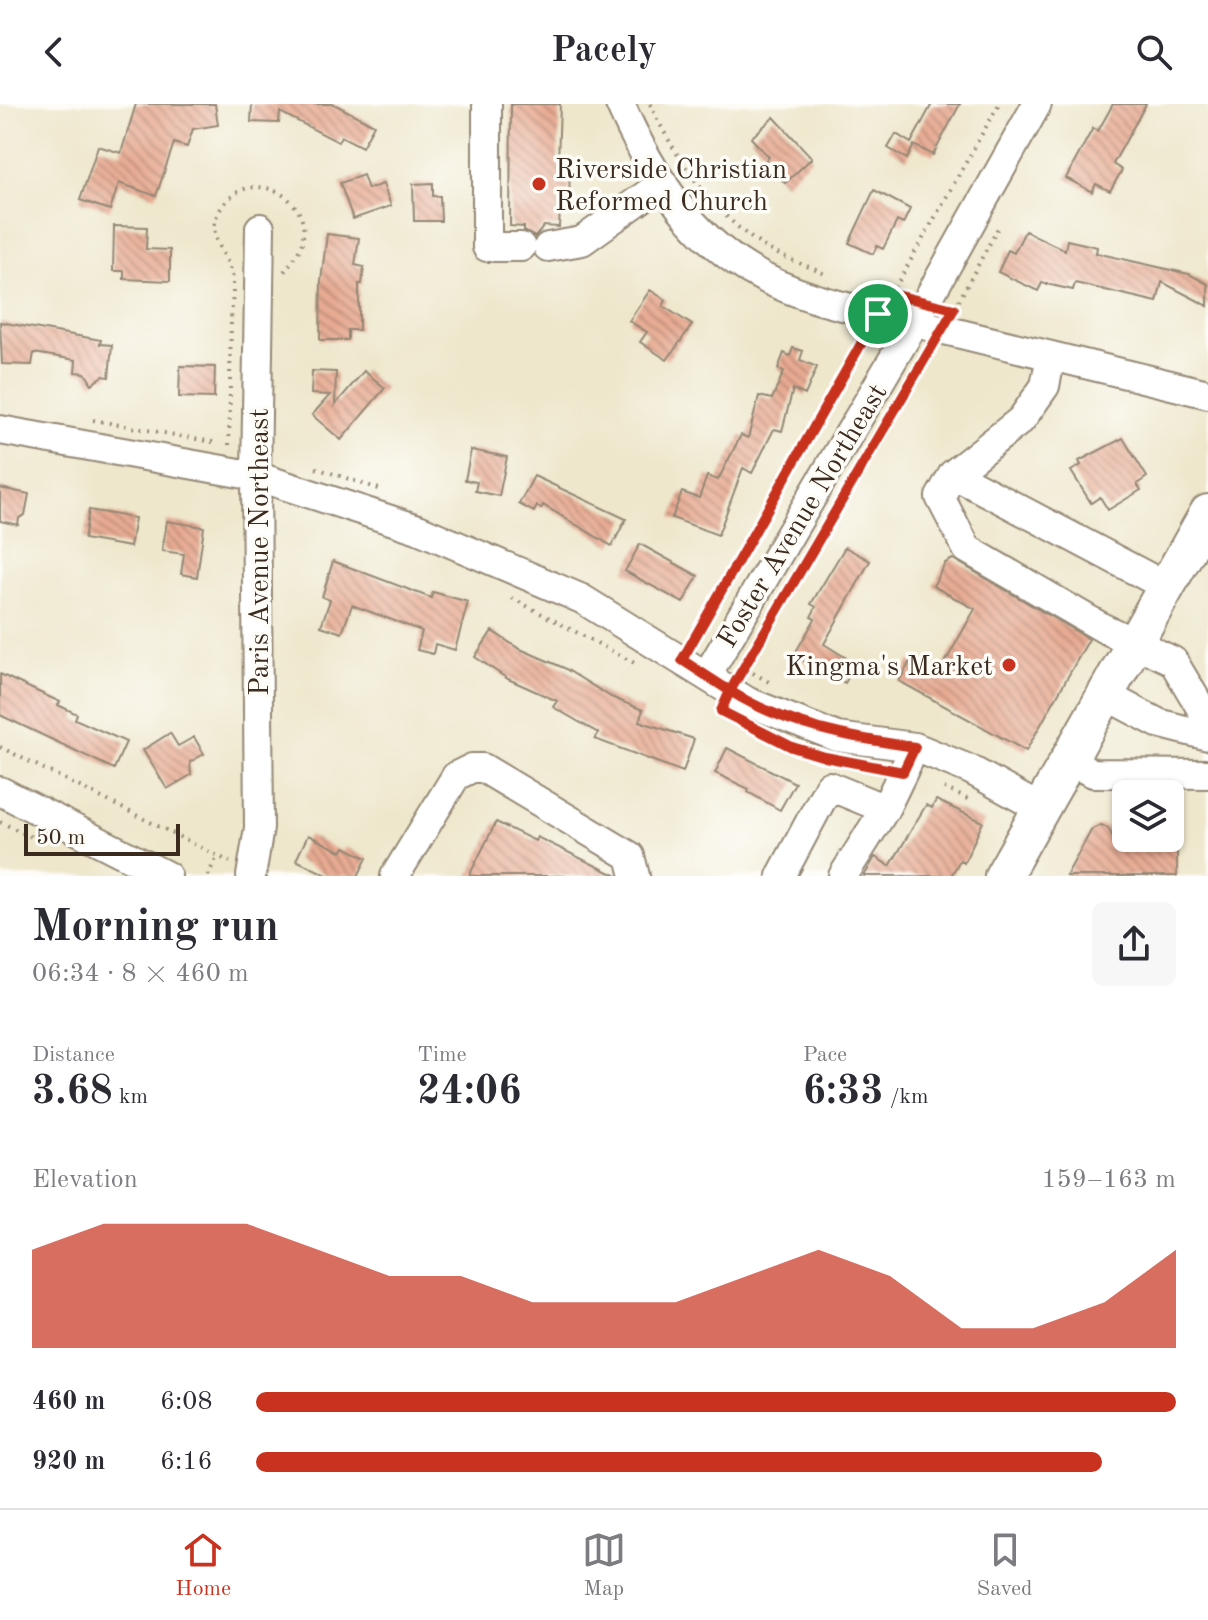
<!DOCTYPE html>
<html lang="en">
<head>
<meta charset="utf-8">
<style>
	body { margin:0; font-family:"Old Standard TT",serif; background:#f7f7f7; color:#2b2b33; height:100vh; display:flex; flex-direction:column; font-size:30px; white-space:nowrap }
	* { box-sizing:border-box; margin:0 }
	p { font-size:26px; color:#7c7c81 }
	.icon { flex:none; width:44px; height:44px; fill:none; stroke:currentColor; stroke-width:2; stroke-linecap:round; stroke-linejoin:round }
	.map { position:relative; height:772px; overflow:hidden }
	.drawer { display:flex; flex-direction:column; background:#fff; flex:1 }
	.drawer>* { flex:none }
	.controls { position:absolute; left:1112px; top:676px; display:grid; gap:16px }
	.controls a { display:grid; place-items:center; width:72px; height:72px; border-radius:12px; background:#fff; box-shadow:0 2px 6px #0004; font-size:40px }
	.scale { position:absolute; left:24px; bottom:20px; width:156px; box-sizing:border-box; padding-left:8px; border:4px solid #3b2a1e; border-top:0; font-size:22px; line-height:28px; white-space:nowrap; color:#3b2a1e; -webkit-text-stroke:6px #fdfcf7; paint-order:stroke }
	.pin { position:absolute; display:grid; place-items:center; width:68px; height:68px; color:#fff; margin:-34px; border:4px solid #fff; border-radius:50%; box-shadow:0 2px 8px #0007 }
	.round { display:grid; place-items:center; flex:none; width:84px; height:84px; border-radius:12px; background:#f7f7f7 }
	.headline { display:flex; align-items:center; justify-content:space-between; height:136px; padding:0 32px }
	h1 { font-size:44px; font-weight:800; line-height:60px }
	.figures { display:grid; grid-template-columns:repeat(3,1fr); gap:12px; height:136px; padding:8px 32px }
	.figures div { display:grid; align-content:center }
	.figures b { font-size:40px; font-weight:800 }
	.figures small { font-size:22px; font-weight:400 }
	.figures p { font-size:22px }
	.chart { height:224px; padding:16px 32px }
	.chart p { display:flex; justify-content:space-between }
	.chart svg { width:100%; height:144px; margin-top:8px; fill:#c8321e; opacity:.7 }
	ul { padding:0 32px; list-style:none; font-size:26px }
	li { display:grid; grid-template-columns:128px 96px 1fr; align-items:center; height:60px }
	li i { height:20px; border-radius:10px; background:#c8321e }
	header { display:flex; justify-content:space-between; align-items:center; height:104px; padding:0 32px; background:#fff; font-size:36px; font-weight:800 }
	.menu { display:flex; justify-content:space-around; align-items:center; height:112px; border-top:2px solid #e1e1e2; background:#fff; font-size:22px; color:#7c7c81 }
	.menu a { display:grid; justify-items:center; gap:4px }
	.menu .on { color:#c8321e }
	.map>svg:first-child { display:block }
	.building { fill:url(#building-back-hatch) }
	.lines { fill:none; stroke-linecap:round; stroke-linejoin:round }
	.minor-casing { stroke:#948875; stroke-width:32 }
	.major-casing { stroke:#948875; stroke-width:40 }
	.path { stroke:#948875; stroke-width:4; stroke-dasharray:2 6; stroke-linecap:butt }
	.minor { stroke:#fff; stroke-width:28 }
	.major { stroke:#fff; stroke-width:36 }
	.route-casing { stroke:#fff; stroke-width:16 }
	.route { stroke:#c8321e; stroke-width:10 }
	.poi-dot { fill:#c8321e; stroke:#fdfcf7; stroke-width:3 }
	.labels { text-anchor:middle; stroke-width:7; stroke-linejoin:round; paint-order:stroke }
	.poi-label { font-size:28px; fill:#3b2a1e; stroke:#fdfcf7; text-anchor:start }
	.street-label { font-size:28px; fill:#3b2a1e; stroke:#fdfcf7 }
</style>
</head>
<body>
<header><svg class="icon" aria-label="back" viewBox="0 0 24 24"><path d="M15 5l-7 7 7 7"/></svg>Pacely<svg class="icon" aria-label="search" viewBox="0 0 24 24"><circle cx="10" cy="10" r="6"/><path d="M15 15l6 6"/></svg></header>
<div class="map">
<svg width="1208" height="772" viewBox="0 0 1208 772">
	<defs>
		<pattern id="building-back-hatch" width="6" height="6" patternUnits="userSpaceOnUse" patternTransform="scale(2)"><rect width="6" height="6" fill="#e7aa92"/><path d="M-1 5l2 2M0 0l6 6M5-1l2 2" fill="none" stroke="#bc8b77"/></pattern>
	</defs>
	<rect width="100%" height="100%" fill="#fdfcf7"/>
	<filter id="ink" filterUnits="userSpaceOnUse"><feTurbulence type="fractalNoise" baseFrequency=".0125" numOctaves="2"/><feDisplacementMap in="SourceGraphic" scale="16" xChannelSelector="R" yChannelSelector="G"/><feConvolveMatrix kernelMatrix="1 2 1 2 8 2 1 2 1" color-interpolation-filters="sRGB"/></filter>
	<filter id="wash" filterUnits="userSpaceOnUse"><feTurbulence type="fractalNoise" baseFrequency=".006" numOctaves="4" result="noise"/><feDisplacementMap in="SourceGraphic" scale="32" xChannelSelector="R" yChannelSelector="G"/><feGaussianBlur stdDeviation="1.8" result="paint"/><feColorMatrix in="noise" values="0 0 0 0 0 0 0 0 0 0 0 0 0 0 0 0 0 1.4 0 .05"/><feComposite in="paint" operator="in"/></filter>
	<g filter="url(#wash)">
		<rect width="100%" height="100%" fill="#eee7cc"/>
		<g id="blocks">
			<path class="building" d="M136 0H215L218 21 193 25 187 43 174 39 156 92 119 79 110 106 80 96 98 42 121 49Z
				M252 0H334L374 21 362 43 341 32 338 38 280 8 279 19 251 18Z
				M511 0H560L558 58H570L569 104H560L559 123 544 122 535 133 524 127V123L510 122Z
				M932 0H960L933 51 914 41 907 55 888 44 896 30 911 39Z
				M1113 0H1146L1113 60 1122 66 1110 87 1096 80 1092 88 1066 74 1093 24 1098 27Z
				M774 13 812 54 785 79 765 57 769 53 751 34Z
				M363 71 368 85 383 80 391 102 353 115 340 79Z
				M433 79V92H440L441 117H414L413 80Z
				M874 86 910 105 903 120 897 117 883 145 877 142 873 150 849 139Z
				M114 122 147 123 146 145 170 146V177L124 175V167H113Z
				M1025 127 1065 146 1067 136 1097 143 1096 149 1189 170 1208 180V202L1162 178 1157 198 1075 179 1073 186 1042 179 1038 187 998 168 1008 146 1014 149Z
				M327 130 359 134 355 161 364 163 362 180H359V226H348V236H320L321 177Z
				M650 186 666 196 663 202 692 221 667 256 640 238 647 228 629 217Z
				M0 218 101 236 100 240 112 241 109 273 103 272 92 280 85 269 75 268 76 256 34 249 32 261 2 260Z
				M793 244 803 247 800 256 817 263 805 291 793 285 782 327 774 325 752 369 743 364 718 431 672 414 682 388 699 394 707 372 718 376 741 331 748 334 759 292 772 295 784 267 778 265 784 249 790 252Z
				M180 262 215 263 214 294 179 293Z
				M312 267 336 268 335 301 364 267 385 284 341 336 312 311 330 291 311 290Z
				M1123 334 1147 373 1137 380 1141 386 1108 406 1100 393 1091 399 1071 367 1081 361 1079 357Z
				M471 346 507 353 499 392 475 387 477 378 465 376Z
				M534 372 626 415 612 442 543 401 541 405 537 402 534 408 519 400Z
				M0 384 29 390 25 411 19 414 18 421 0 417Z
				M89 406 135 414 130 443 84 435Z
				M167 417 204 423 197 473 181 470 184 450 162 447Z
				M640 440 698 472 683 499 625 467Z
				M845 443 870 457 824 540 856 560 845 579 794 551 815 515 811 513 816 503 811 500Z
				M953 455 1089 535 1026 647 899 577 911 556 938 571 975 505 933 482 945 459Z
				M333 457 431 494 433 488 468 498 455 546 435 540 433 550 417 546 422 527 352 501 342 529 321 522 330 496 322 493Z
				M492 527 518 544 564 564 611 593 643 606 639 617 694 635 683 668 595 635 598 629 553 603 557 597 508 575 475 553Z
				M0 570 60 598 58 601 77 610 75 615 126 638 114 665 0 611Z
				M170 629 178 642 194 633 204 650 190 658 191 671 167 685 143 646Z
				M727 644 795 679 780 706 748 688 749 685 715 669Z
				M936 696 983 718 964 759 960 756 951 772H864L875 753 890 762 926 701 932 704Z
				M496 718 535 737 537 733 617 772H469Z
				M1101 721 1108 724 1113 733 1177 734V772H1066L1092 725Z
				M308 731 342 748 345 743 367 754 358 772H329L296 756Z"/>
		</g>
	</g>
	<g filter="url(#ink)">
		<use href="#blocks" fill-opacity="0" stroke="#948875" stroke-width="2"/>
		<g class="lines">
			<defs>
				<path id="minor" d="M487 0V143H521
					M620 0C647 62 688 129 748 165 804 199 869 207 932 223 1024 245 1116 268 1208 290
					M548 143 582 137 663 79
					M1051 252 1045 282 1021 316 953 370 940 393 967 445 1103 524 1173 557 1208 616
					M0 326 256 372 418 425 582 495 748 598 837 633 915 643 971 666 1041 705
					M953 370 1167 483
					M707 571 915 218 1037 0
					M1105 591 1158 619 1208 632
					M1068 657 1093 669 1208 670
					M0 687 167 772
					M251 772 259 724 256 372 260 124
					M395 772 456 672 472 664H483L630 752 635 772
					M781 772 829 682 885 705
					M843 772 885 705 915 643"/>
				<path id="major" d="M1003 772 1208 409"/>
			</defs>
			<use href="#minor" class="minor-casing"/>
			<use href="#major" class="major-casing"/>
			<path class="path" d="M650 0C674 51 710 105 757 138 776 152 804 160 825 170
				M891 191 999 0
				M955 204 1000 120
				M93 316 218 339
				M229 341C230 300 230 259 231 218 231 204 235 183 232 169 227 152 211 136 215 117 217 108 225 98 232 92 261 68 309 96 303 133 302 148 290 158 283 170
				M316 364 379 385
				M512 494 638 561
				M691 538 864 232
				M739 561 769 578
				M743 566 932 247
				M0 643 230 758
				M944 684 972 697
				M0 718 38 736
				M208 772 217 752"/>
			<use href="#minor" class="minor"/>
			<use href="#major" class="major"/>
		</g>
	</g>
	<g class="lines" filter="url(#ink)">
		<defs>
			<path id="route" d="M878 210 682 556 730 587 721 607 792 643 825 653 903 668 915 643C851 634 786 622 730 587L954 205 892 190 878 210"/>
		</defs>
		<use href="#route" class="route-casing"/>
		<use href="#route" class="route"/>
	</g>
	<g class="poi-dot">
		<circle cx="539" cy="80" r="8"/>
		<circle cx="1009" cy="561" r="8"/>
	</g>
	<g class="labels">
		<g class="poi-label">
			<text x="555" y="74">Riverside Christian<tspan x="555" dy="32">Reformed Church</tspan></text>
			<text x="993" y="571" text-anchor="end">Kingma's Market</text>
		</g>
		<g class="street-label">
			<text transform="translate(801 411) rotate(-59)" y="10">Foster Avenue Northeast</text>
			<text transform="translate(258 448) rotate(-90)" y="10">Paris Avenue Northeast</text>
		</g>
	</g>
</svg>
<div class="controls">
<a><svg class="icon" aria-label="layers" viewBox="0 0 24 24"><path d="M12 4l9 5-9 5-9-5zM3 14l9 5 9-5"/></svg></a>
</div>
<div class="scale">50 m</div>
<div class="pin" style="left:878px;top:210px;background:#1e9e55"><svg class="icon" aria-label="arrive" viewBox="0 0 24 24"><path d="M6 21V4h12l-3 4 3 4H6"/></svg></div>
</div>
<section class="drawer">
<div class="headline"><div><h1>Morning run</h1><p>06:34 · 8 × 460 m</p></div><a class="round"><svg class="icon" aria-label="share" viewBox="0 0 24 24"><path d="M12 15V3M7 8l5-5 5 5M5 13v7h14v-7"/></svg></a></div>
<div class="figures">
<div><p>Distance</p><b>3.68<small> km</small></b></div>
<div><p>Time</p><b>24:06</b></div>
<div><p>Pace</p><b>6:33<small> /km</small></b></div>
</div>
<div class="chart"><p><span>Elevation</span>159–163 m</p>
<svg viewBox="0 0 160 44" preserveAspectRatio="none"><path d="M0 44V14L10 6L20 6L30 6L40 14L50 22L60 22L70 30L80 30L90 30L100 22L110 14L120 22L130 38L140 38L150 30L160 14V44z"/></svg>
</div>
<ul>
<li><b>460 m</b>6:08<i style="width:100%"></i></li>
<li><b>920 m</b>6:16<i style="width:92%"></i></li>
</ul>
</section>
<nav class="menu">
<a class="on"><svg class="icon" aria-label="home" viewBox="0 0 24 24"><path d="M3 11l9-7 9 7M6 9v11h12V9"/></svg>Home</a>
<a><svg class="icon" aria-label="map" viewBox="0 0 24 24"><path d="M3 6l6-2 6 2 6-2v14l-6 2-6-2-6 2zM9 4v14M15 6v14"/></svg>Map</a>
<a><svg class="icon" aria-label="saved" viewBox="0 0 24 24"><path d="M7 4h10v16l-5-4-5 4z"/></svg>Saved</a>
</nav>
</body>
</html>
